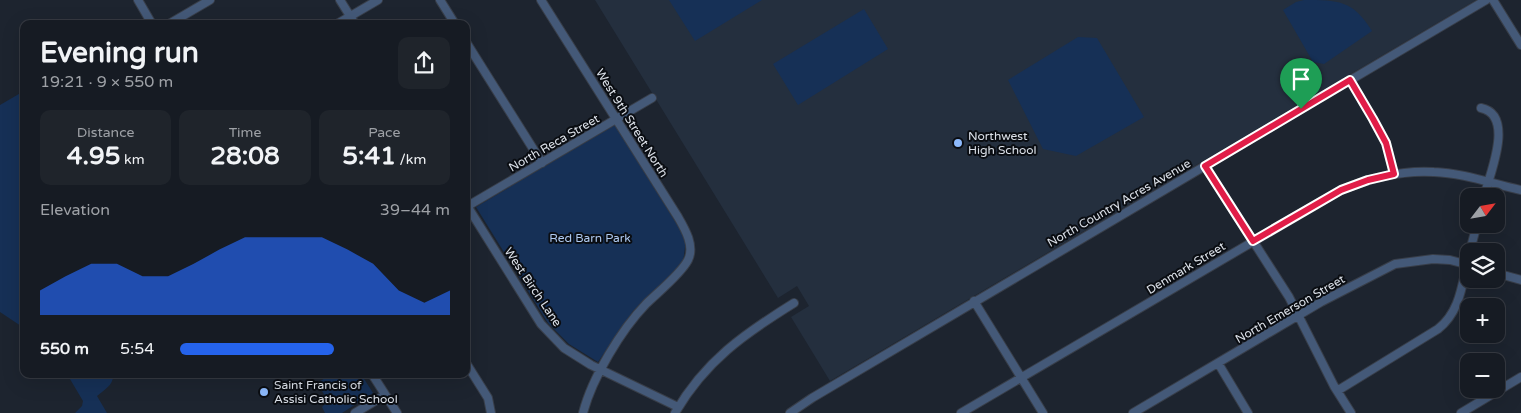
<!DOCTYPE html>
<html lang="en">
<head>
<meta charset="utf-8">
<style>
	body { margin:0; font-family:"Varela Round",sans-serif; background:#1f242b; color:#f1f3f6; height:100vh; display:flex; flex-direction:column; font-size:19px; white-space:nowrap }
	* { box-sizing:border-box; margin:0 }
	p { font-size:16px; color:#9ea1a6 }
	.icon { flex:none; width:28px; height:28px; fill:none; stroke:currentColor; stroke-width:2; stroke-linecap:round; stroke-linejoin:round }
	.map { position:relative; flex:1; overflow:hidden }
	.details { position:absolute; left:20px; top:20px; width:450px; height:358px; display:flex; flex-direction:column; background:#161b23; border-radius:10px; box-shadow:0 5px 20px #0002,0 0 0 1px #353941 }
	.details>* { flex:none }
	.needle { width:32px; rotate:59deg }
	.tools { position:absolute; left:1460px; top:188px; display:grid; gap:10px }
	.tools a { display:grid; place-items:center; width:45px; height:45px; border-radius:10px; background:#161b23; box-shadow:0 5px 20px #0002,0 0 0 1px #353941; font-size:25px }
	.pin { position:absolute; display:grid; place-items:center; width:42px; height:42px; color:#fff; margin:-51px -21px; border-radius:50% 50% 50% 0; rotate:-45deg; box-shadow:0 0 5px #0007 }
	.pin .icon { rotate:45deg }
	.round { display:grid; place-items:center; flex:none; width:52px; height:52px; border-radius:10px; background:#1f242b }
	.head { display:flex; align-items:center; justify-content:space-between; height:85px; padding:0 20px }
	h1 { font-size:28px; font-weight:800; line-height:38px }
	.metrics { display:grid; grid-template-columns:repeat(3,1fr); gap:8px; height:85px; padding:5px 20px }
	.metrics div { display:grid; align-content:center; border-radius:10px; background:#1f242b; text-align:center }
	.metrics b { font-size:25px; font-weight:800 }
	.metrics small { font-size:14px; font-weight:400 }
	.metrics p { font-size:14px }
	.chart { height:140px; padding:10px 20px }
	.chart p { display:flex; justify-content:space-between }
	.chart svg { width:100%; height:90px; margin-top:5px; fill:#2563eb; opacity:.7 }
	ul { padding:0 20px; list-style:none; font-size:16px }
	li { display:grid; grid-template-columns:80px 60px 1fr; align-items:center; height:38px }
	li i { height:12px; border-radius:6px; background:#2563eb }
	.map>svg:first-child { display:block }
	.built { fill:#242f3e }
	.green { fill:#163056 }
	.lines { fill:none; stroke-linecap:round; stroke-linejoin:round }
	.minor-casing { stroke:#383e49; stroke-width:10 }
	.minor { stroke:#445978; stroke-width:8 }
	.route-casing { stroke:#fff; stroke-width:10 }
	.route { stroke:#e11d48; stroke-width:6 }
	.poi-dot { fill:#8cb9fc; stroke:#0a0d12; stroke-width:2 }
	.labels { text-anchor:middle; stroke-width:4; stroke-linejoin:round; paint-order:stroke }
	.street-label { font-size:12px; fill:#dce1e9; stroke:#0a0d12 }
	.poi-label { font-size:12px; fill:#dce1e9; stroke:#0a0d12; text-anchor:start }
	.park-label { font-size:12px; fill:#aec9f0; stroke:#0a0d12 }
</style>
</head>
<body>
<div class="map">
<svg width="1521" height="413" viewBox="0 0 1521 413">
	<rect width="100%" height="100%" fill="#1d242f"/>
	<path class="built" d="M595 0H1476L830 381 791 317 809 306 797 286 778 298Z"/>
	<path class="green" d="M669 0H762L695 41Z
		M1304 0C1338 0 1353 0 1372 31L1324 64 1313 62 1283 10 1296 2Z
		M864 9 888 49 798 105 773 64Z
		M1078 37 1097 38 1144 117 1076 156 1043 149 1008 80Z
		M24 91V328L0 312V105Z
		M615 125 686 239 683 263 633 311 598 362 569 344 548 323 476 207Z
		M67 374H113C114 385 105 389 97 396L107 413H75L82 406 83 401Z
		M332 374H361L373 393 342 413H325L322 407 326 403 325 400 327 399 317 383Z"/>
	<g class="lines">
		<defs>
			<path id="minor" d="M138 0 152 24
				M340 0 355 24
				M440 0 455 24
				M541 0 678 217C685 229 695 246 688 260 681 274 657 293 646 304 621 330 592 378 583 413
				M1493 0 1521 45
				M169 24 210 0
				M337 24 378 0
				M466 42 542 163
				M1350 80 1373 119 1386 143 1394 174
				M1481 108C1515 115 1490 174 1484 196
				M1205 166 1289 297 1334 386 1351 413
				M466 204 541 324 564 348 591 365 678 407
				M466 207 652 98
				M1470 251 1477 224
				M1496 273 1521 280
				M974 301 1043 413
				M466 363 488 398 491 413
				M1218 363 1248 413
				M372 374 397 413
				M1337 391 1438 329C1461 311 1462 283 1469 256
				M355 413 385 395
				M675 413C705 361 744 334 794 303
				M790 413 812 398 1486 0
				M961 413 1341 190C1370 178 1402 170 1434 172 1463 173 1493 184 1521 190
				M1133 413 1321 302 1395 264 1433 259 1450 260 1469 265
				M1461 413 1521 377"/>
		</defs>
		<use href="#minor" class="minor-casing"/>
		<use href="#minor" class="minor"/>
	</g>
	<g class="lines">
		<defs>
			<path id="route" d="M1350 80 1373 119 1386 143 1394 174 1368 180 1341 190 1253 241 1205 166Z"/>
		</defs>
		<use href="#route" class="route-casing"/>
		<use href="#route" class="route"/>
	</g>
	<g class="poi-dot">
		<circle cx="958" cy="143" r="5"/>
		<circle cx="264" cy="392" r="5"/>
	</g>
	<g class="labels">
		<g class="street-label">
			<text transform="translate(632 123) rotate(58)" y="4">West 9th Street North</text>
			<text transform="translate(554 143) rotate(-30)" y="4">North Reca Street</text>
			<text transform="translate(1119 203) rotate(-30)" y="4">North Country Acres Avenue</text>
			<text transform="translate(1186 268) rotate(-31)" y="4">Denmark Street</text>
			<text transform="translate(533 287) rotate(56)" y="4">West Birch Lane</text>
			<text transform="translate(1290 309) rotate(-30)" y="4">North Emerson Street</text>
		</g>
		<g class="poi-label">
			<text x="968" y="140">Northwest<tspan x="968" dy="14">High School</tspan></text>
			<text x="274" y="389">Saint Francis of<tspan x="274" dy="14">Assisi Catholic School</tspan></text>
		</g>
		<g class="park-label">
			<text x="590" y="242">Red Barn Park</text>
		</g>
	</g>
</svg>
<div class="tools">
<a><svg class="needle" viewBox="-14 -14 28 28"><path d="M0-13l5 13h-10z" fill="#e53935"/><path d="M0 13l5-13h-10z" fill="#9ea1a6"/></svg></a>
<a><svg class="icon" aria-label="layers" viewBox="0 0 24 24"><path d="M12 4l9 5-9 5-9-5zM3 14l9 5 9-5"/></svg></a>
<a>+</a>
<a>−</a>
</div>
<div class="pin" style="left:1301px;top:109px;background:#1e9e55"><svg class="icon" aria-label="arrive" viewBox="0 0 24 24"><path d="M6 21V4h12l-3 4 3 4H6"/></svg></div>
<section class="details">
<div class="head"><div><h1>Evening run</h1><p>19:21 · 9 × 550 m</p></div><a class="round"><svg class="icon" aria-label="share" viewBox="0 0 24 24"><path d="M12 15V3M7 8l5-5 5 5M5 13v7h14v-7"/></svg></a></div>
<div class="metrics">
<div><p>Distance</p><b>4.95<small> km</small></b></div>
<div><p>Time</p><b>28:08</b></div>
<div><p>Pace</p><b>5:41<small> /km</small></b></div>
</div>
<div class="chart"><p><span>Elevation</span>39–44 m</p>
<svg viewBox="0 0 160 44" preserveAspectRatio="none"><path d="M0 44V32L10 25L20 19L30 19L40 25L50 25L60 19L70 12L80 6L90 6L100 6L110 6L120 12L130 19L140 32L150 38L160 32V44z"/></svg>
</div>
<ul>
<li><b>550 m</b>5:54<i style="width:57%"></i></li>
</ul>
</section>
</div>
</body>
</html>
